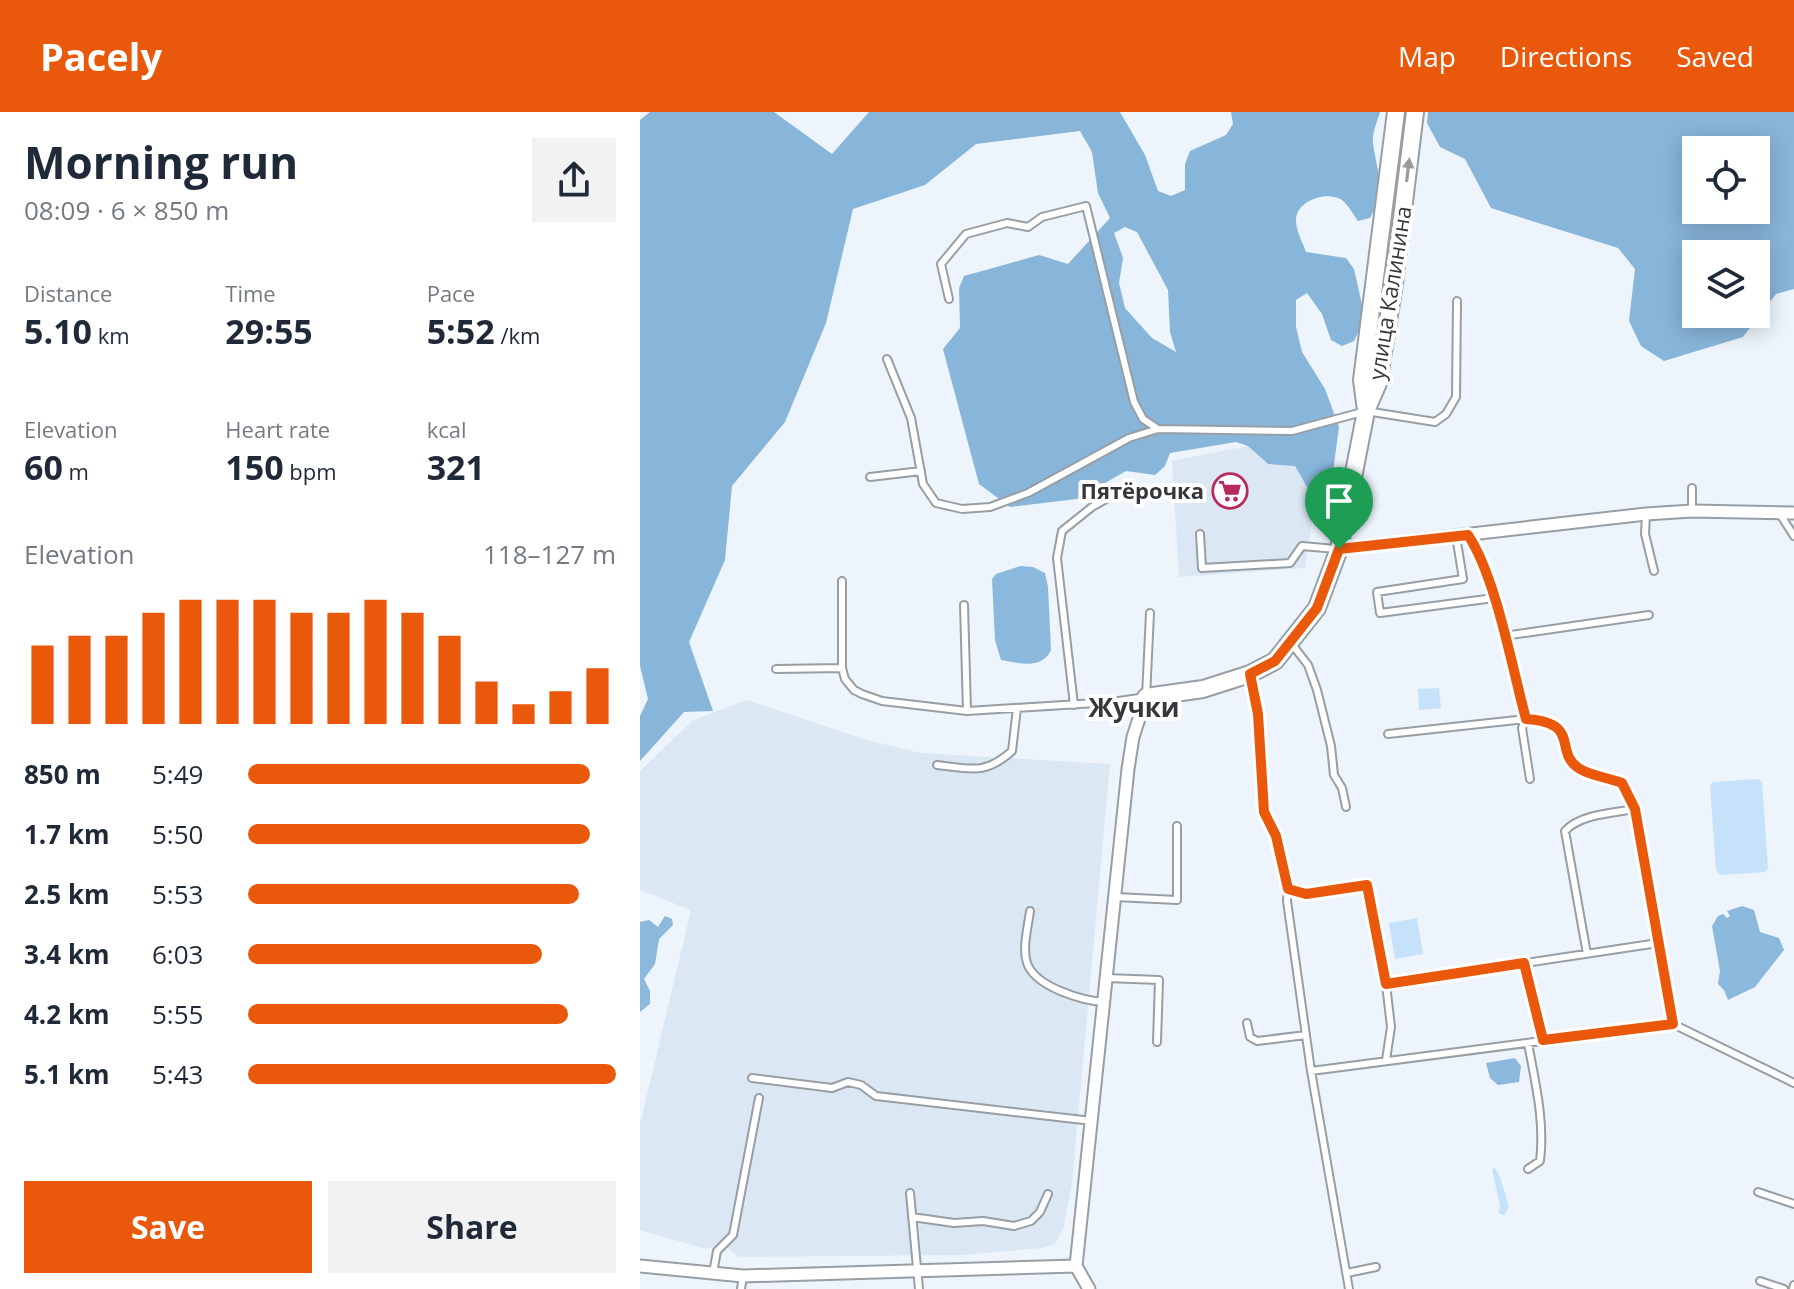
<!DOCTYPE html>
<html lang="en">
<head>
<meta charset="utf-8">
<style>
	body { margin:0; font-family:"Open Sans",sans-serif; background:#f2f2f3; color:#1f2937; height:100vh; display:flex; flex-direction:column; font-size:30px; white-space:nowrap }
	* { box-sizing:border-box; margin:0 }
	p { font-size:26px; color:#747a83 }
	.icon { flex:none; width:44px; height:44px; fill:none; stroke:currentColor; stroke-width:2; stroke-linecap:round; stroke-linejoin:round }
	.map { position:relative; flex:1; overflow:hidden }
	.side { display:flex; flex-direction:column; background:#fff; width:640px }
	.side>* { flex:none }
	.buttons { position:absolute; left:1042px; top:24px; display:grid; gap:16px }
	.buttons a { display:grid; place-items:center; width:88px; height:88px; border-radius:0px; background:#fff; box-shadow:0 4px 20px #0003; font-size:40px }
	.pin { position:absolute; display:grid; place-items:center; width:68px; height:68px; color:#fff; margin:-82px -34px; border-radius:50% 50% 50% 0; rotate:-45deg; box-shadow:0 0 8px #0007 }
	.pin .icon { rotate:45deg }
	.round { display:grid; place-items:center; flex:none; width:84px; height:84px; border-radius:0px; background:#f2f2f3 }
	.overview { display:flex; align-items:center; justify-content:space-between; height:136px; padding:0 24px }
	h1 { font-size:44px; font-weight:700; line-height:60px }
	.metrics { display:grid; grid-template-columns:repeat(3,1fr); gap:12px; height:136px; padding:8px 24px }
	.metrics div { display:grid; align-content:center }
	.metrics b { font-size:34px; font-weight:700 }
	.metrics small { font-size:22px; font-weight:400 }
	.metrics p { font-size:22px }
	.chart { height:224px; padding:16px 24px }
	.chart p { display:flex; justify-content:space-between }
	.chart svg { width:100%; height:144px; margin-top:8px; stroke:#ea580c; stroke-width:6 }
	.cta { display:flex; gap:16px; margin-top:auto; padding:16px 24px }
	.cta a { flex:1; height:92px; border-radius:0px; background:#ea580c; color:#fff; font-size:32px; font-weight:700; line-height:92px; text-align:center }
	.cta a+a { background:#f2f2f3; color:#1f2937 }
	ul { padding:0 24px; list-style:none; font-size:26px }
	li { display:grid; grid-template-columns:128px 96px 1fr; align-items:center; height:60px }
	li i { height:20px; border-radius:10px; background:#ea580c }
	header { display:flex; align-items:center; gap:48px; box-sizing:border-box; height:112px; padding:0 40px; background:#ea580c; color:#fff }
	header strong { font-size:38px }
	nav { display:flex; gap:44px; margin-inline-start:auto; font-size:28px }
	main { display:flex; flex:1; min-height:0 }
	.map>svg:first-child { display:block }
	.built { fill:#dbe8f4 }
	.green { fill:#c6e2fa }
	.forest { fill:#88b5da; fill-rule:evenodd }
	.water { fill:#8bb8dd }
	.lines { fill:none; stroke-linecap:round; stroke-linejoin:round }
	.lane-casing { stroke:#979ea4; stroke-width:10 }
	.street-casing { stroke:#979ea4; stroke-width:15 }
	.secondary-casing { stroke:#979ea4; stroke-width:20 }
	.lane { stroke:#fff; stroke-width:6 }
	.street { stroke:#fff; stroke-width:11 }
	.secondary { stroke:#fff; stroke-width:16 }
	.oneway { fill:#9a9b9c }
	.route-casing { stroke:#fff; stroke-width:16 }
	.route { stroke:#ea580c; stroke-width:10 }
	.labels { text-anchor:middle; stroke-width:8; stroke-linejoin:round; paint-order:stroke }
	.street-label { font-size:22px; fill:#35373a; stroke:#fff }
	.poi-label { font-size:22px; font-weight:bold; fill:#35373a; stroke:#fff; text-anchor:end }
	.quarter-label { font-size:26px; font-weight:bold; fill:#35373a; stroke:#fff }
</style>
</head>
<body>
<header>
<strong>Pacely</strong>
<nav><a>Map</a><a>Directions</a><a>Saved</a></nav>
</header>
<main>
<section class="side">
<div class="overview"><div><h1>Morning run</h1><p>08:09 · 6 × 850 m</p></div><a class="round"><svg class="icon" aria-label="share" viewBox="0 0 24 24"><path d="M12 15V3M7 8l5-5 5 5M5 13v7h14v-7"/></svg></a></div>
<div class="metrics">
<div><p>Distance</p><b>5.10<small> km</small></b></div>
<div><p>Time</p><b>29:55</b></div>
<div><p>Pace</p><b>5:52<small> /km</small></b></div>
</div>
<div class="metrics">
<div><p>Elevation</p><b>60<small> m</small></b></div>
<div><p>Heart rate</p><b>150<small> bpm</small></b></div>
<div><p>kcal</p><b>321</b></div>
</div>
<div class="chart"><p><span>Elevation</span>118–127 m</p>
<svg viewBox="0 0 160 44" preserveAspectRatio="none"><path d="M5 44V20M15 44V17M25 44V17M35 44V10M45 44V6M55 44V6M65 44V6M75 44V10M85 44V10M95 44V6M105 44V10M115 44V17M125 44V31M135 44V38M145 44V34M155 44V27"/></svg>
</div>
<ul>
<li><b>850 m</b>5:49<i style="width:93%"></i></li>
<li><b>1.7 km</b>5:50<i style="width:93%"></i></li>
<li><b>2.5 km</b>5:53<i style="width:90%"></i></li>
<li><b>3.4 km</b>6:03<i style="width:80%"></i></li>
<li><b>4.2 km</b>5:55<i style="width:87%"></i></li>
<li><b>5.1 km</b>5:43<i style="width:100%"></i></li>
</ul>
<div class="cta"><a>Save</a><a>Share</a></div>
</section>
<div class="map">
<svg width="1154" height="1177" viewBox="0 0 1154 1177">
	<rect width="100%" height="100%" fill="#edf4fb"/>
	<path class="built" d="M608 334 628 352 655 354 675 389 665 456 539 465 532 349Z
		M107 588 223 627 281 641 470 652 432 1072 423 1117 415 1132 402 1136 323 1143 99 1145 83 1132 66 1137 0 1118V1012L51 798 0 778V659L53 608Z"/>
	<path class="green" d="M799 576 801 596 779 598 778 577Z
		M1119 667 1122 670 1128 756 1125 760 1080 763 1076 758 1070 674 1073 670Z
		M777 806 783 842 755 847 749 811Z
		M855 1056 860 1065 869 1095 864 1103 858 1101 860 1094 852 1057Z"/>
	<path class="forest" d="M10 0H134L192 42 229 0H480L505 43 518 79 531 84 545 78V52L550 39 586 23 593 12 591 0H740C737 10 732 21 733 31 737 62 747 76 730 106L718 109C713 102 708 93 702 88 689 79 662 87 657 102 653 114 662 128 666 140L706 146 714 157 725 206 714 229 702 234 691 228 682 202 667 181 656 188V215L662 240 685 277 699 315 689 390 675 389 655 354 628 352 608 334 596 330 530 341 525 354 515 363 486 359 437 387 370 395 339 372 303 237 320 216 319 176 324 164 399 143 428 152 470 106 458 81 452 40 440 19 336 32 285 73 213 97 186 211 145 310 92 374 85 448 49 530 73 599 44 600 0 649V604L8 587 0 554V8ZM485 115 497 120 528 178 530 220 536 240 512 226 485 196 479 171 483 146 474 121Z
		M788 0H1154V177L1136 182 1103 225 1024 249 1001 234 989 209 995 157 978 136 851 96 825 47 800 35 787 11ZM1056 38H1116V98H1056ZM1056 142H1116V202H1056Z"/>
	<path class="water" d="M380 454 393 455 405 461 408 475 411 538C402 558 379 551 361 548L355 528 352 467 356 462Z
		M1102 794 1114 798 1120 820 1139 826 1144 838 1115 875 1088 888 1084 878 1078 872 1080 859 1072 814 1078 804 1083 802 1087 806 1090 804 1087 799Z
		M25 804 32 807 33 813 19 827 15 852 4 867 10 879V892L0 900V810L9 808 18 815Z
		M875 946 881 954 879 970 858 973 850 966 846 951Z"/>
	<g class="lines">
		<defs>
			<path id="lane" d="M309 187 301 152 326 122 367 111 388 115 402 105 446 94 494 290 503 307 518 317 652 319 726 299 795 310 806 302 816 285 817 189
				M247 247 271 306 283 372 296 391 322 397 350 395 388 381 489 326 518 317
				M230 365 281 359
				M1052 399V376
				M1006 402 1005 422 1014 459
				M1140 402 1154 424
				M560 422 562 456 650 451 662 434 696 437
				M828 423C856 465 872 556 886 607L882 616 890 667
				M816 424 823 467 737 480 740 501 854 486
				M202 469V556L205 567 214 578 222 582 242 589 327 599 472 590 506 585 510 501
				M324 493 327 599
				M864 524 1009 503
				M651 531 668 553 677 578 691 634 694 663 702 676 706 695
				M136 557 202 556
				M610 565 618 602 624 700 636 724 648 777 647 789 671 959 709 1177
				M434 593 417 446 422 419 452 395 477 381
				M748 622 886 607C936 610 913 626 936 653 944 663 969 666 982 671L995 697 1033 912
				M297 653C332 657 345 663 372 639L377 596
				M648 777 666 782 727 773 746 872 751 915 746 948
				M475 785 537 788V714
				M390 799C388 815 382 836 387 851 395 875 443 889 465 890
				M947 842 925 719C940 702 974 701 995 697
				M884 851 903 928
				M467 866 519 868 517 930
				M746 872 1018 831
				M607 911 610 925 617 929 666 923
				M671 959 1033 912 1154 971
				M112 966 192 976 208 970 221 973 236 984 452 1009
				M888 1057 900 1049C905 1009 895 970 888 931
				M1118 1080 1154 1092
				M270 1081 279 1177
				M272 1105 314 1111 343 1109 374 1114 391 1109 400 1100 408 1082
				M73 1161 77 1139 93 1123 119 986
				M707 1161 736 1155
				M1120 1169 1144 1177
				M101 1177 103 1164
				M1153 1177 1154 1173"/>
			<path id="street" d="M699 437 1006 402 1052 399 1154 401
				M0 1154 103 1164 436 1154 488 657 493 625 506 585
				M436 1154 449 1177"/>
			<path id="secondary" d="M726 298 722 268 756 0
				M506 585 563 577 610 562 635 549 677 496 699 437 726 299 738 271 754 172 775 0"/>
		</defs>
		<use href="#lane" class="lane-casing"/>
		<use href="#street" class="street-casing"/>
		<use href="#secondary" class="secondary-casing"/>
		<use href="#lane" class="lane"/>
		<use href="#street" class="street"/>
		<use href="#secondary" class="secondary"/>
	</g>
	<defs><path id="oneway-solid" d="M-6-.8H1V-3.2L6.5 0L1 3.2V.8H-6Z" transform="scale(2)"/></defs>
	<use class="oneway" href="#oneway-solid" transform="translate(768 58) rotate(-83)"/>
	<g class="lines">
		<defs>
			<path id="route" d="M828 423C856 465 872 556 886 607 943 611 912 640 940 657 952 664 969 666 982 671L995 697 1033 912 903 928 884 851 746 872 727 773 666 782 648 777 636 724 624 700 618 602 610 562 635 549 677 496 699 437Z"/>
		</defs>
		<use href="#route" class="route-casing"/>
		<use href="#route" class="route"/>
	</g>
	<defs>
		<symbol id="supermarket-ring" viewBox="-11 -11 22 22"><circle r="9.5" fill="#fff" stroke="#b82a5d" stroke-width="1.5"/><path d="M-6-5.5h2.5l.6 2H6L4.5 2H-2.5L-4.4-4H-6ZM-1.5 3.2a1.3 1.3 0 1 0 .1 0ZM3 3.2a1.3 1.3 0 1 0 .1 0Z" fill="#b82a5d"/></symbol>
	</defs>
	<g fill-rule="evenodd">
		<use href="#supermarket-ring" x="570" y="359" width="40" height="40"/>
	</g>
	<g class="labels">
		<g class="street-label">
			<text transform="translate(750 181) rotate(-81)" y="8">улица Калинина</text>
		</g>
		<g class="poi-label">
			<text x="564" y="387">Пятёрочка</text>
		</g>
		<g class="quarter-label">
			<text x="494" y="605">Жучки</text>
		</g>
	</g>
</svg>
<div class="buttons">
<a><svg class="icon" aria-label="locate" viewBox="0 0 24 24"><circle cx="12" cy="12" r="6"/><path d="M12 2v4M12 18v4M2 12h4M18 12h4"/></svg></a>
<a><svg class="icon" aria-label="layers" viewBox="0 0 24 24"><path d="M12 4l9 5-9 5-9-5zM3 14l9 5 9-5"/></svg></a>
</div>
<div class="pin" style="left:699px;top:437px;background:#1e9e55"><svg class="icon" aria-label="arrive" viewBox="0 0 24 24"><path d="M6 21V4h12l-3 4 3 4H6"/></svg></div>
</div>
</main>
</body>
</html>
